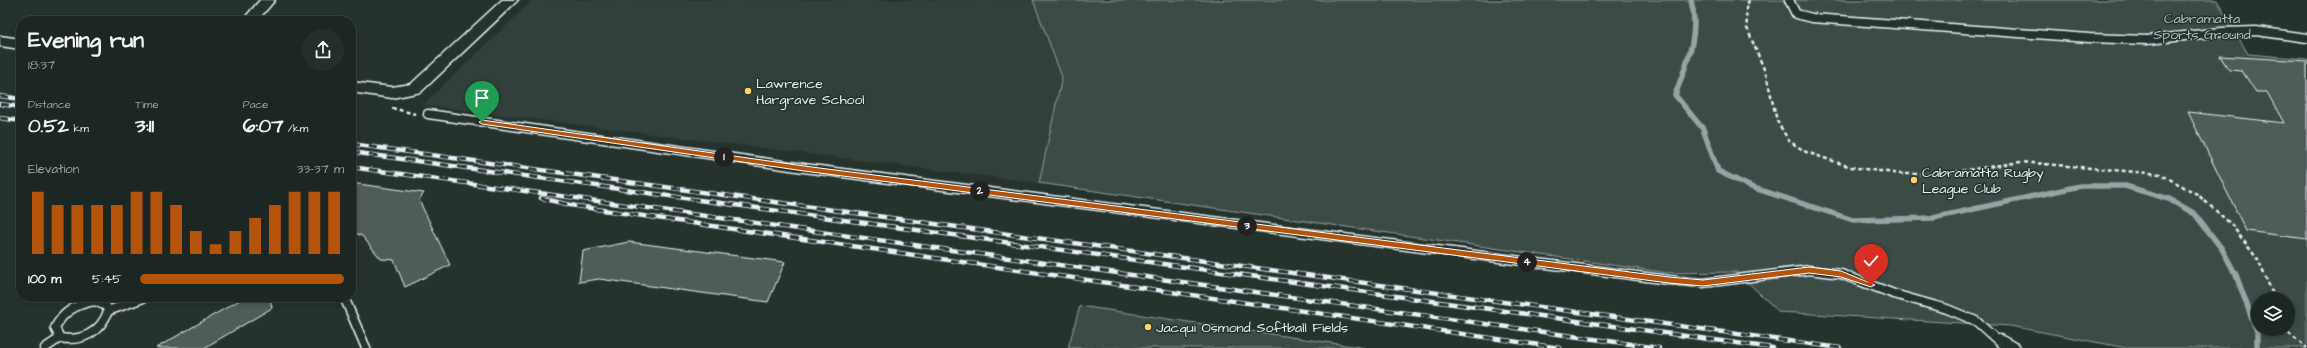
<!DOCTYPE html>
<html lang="en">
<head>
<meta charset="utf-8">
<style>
	body { margin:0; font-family:"Architects Daughter",sans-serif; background:#252e2a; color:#f1f3f6; height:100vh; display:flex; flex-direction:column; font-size:15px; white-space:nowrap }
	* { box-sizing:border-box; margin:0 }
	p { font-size:13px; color:#a0a5a5 }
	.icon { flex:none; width:22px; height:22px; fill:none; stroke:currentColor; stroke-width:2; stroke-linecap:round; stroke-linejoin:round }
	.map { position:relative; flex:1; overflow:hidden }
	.sheet { position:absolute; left:16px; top:16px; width:340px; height:286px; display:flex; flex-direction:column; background:#1c2622; border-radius:16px; box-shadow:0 2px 6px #0003,0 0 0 1px #3a4340 }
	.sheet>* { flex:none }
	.tools { position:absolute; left:2251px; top:292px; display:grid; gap:8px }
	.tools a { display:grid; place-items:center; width:44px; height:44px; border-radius:50%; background:#1c2622; box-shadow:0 2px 6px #0003,0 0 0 1px #3a4340; font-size:20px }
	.pin { position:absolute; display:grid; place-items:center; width:34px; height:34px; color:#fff; margin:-41px -17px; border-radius:50% 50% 50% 0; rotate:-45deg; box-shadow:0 0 4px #0007 }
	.pin .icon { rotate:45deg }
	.km { position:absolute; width:20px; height:20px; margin:-10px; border-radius:50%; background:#222; color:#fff; font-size:11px; line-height:20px; text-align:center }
	.round { display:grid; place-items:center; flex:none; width:42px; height:42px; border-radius:21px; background:#252e2a }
	.headline { display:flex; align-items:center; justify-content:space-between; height:68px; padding:0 12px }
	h1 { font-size:22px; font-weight:700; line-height:30px }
	.stats { display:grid; grid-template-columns:repeat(3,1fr); gap:6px; height:68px; padding:4px 12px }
	.stats div { display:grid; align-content:center }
	.stats b { font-size:20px; font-weight:700 }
	.stats small { font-size:11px; font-weight:400 }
	.stats p { font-size:11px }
	.chart { height:112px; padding:8px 12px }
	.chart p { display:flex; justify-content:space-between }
	.chart svg { width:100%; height:72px; margin-top:4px; stroke:#b45309; stroke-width:6 }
	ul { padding:0 12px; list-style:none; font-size:13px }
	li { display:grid; grid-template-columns:64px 48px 1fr; align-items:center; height:30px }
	li i { height:10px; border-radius:5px; background:#b45309 }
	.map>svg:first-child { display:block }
	.built { fill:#333f3a }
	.green { fill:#3e4b47; stroke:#939ea0; fill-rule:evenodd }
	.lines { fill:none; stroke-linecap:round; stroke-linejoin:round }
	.stream { stroke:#98a3a5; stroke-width:5.5 }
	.building { fill:#505c59; stroke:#e8f1f8 }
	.lane-casing { stroke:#e8f1f8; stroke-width:11 }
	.street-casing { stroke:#e8f1f8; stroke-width:3 }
	.path { stroke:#e8f1f8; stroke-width:2.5; stroke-dasharray:4 3; stroke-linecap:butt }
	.lane { stroke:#26332d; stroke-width:8 }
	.street { fill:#26332d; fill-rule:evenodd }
	.rail-casing { stroke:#e8f1f8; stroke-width:4.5 }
	.rail { stroke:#26332d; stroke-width:3; stroke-dasharray:9; stroke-linecap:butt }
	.route { fill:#b45309; stroke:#fff }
	.poi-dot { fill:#ffd166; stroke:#26332d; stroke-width:1.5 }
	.labels { text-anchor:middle; stroke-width:3; stroke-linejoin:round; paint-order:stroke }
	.park-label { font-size:14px; fill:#b5bfc3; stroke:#26332d }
	.poi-label { font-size:14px; fill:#e8f1f8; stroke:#26332d; text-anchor:start }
</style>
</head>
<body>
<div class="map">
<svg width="2307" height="348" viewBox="0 0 2307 348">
	<rect width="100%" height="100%" fill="#26332d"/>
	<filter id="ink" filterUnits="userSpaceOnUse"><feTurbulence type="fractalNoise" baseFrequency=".025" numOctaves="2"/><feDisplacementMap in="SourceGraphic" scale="8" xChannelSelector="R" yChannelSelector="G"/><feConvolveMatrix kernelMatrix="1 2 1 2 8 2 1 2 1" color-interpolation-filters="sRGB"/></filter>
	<g filter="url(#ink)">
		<path class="built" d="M533 0H1033L1062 77 1039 183 423 105Z"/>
		<path class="green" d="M1033 0H2217L2248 54 2307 59V348H2127L2010 326 1779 312 1737 272 1668 273 1039 183 1062 77ZM2258 299H2288V329H2258Z
			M1080 306 1366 348H1068Z"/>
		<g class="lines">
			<path class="stream" d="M1691 0C1700 34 1687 63 1675 95L1703 129 1718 171 1751 187 1853 220 1933 218 2080 186H2125L2169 199 2195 214 2222 249 2236 275 2257 332V348"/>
		</g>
		<path class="building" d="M2220 56 2307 61V239L2246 231 2188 112 2284 123 2267 92H2256L2242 71 2229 70Z
			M351 183 424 193 419 200 450 265 405 287 394 260 381 259 362 236 351 231Z
			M629 242 785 262 768 302 599 279 579 282 583 251Z
			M245 297H270L272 308 204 348H156Z"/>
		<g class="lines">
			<defs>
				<path id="lane" d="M1789 0 1796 14 1812 18 2089 38 2147 40 2222 32 2256 31 2307 38
					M428 114 804 168 1669 280 1703 283 1809 270 1841 274 1894 294 1947 309 1976 321 2006 348
					M344 297 366 348
					M95 301 106 306 108 311C101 332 82 342 60 338L55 328C63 311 77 304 95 301Z
					M108 311 146 297
					M2000 339 2016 348
					M45 348 60 338"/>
				<path id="street" d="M260 0H275L257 21H242Z
					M502 0H518L421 92 392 98 351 92V82L392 87 411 84Z
					M0 36 21 39V49L0 46Z"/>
			</defs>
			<use href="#lane" class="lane-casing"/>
			<use href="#street" class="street-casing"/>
			<path class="path" d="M1749 0 1746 9 1747 28 1766 74 1777 121 1789 141 1806 152 1851 167 1901 174H1940L2021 162 2160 174 2197 194 2231 224 2258 260 2275 299
				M392 108 415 114
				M2283 329 2307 348"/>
			<use href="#lane" class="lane"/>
			<use href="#street" class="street"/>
			<defs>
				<path id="rail" d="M0 96 21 99
					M0 104 21 107
					M0 118 21 121
					M351 144 1840 348
					M351 152 1773 348
					M351 167 1659 348
					M541 198 570 205 657 218 1560 348"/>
			</defs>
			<use href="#rail" class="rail-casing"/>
			<use href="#rail" class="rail"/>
		</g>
	</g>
	<path class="route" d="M482 120 804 166 1669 277 1703 280 1809 267 1841 271 1875 285 1871 287 1841 277 1809 273 1703 286 1669 283 804 171 482 124 479 122Z"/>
	<g class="poi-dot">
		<circle cx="748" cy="91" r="4"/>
		<circle cx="1914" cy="180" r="4"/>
		<circle cx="1148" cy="327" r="4"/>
	</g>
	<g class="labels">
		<g class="park-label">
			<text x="2202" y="23">Cabramatta<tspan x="2202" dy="16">Sports Ground</tspan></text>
		</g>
		<g class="poi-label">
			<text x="756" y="88">Lawrence<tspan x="756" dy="16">Hargrave School</tspan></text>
			<text x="1922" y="177">Cabramatta Rugby<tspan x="1922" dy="16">League Club</tspan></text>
			<text x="1156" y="332">Jacqui Osmond Softball Fields</text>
		</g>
	</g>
</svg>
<div class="tools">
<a><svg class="icon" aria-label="layers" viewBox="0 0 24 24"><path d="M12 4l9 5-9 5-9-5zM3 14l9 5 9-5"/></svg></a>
</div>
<div class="pin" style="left:482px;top:122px;background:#1e9e55"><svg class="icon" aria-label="arrive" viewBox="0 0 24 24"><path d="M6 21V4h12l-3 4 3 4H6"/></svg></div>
<div class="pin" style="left:1871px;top:285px;background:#d93025"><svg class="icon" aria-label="check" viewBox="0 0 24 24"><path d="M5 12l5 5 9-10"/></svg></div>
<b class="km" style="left:724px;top:157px">1</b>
<b class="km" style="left:980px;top:191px">2</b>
<b class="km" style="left:1247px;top:226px">3</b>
<b class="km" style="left:1527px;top:262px">4</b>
<section class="sheet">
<div class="headline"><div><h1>Evening run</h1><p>18:37</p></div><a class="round"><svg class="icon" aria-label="share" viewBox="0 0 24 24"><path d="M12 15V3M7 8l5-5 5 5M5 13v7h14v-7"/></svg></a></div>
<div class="stats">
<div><p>Distance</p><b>0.52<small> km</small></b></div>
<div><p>Time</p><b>3:11</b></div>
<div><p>Pace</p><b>6:07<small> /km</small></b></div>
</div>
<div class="chart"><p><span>Elevation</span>33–37 m</p>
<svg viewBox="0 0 160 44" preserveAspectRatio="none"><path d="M5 44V6M15 44V14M25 44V14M35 44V14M45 44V14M55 44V6M65 44V6M75 44V14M85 44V30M95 44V38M105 44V30M115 44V22M125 44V14M135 44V6M145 44V6M155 44V6"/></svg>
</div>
<ul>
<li><b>100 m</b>5:45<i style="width:100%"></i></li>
</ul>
</section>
</div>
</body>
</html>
